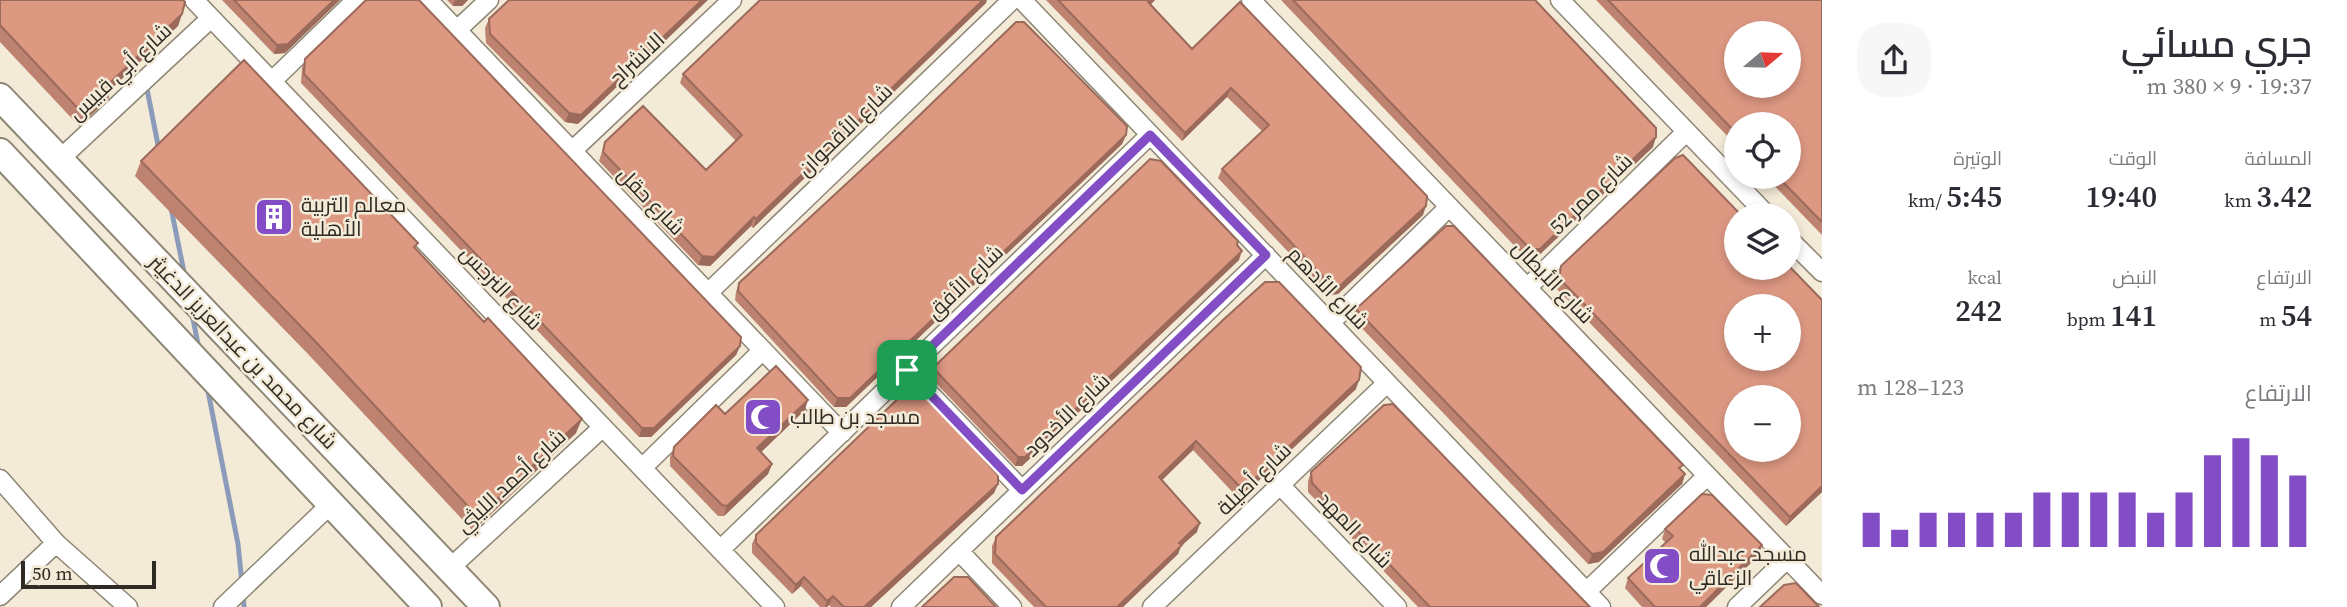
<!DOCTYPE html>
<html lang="ar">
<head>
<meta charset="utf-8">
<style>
	body { margin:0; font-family:"Source Serif 4",Cairo,serif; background:#f7f7f7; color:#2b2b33; direction:rtl; height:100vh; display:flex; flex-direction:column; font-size:26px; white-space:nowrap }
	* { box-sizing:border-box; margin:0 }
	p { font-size:23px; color:#7c7c81 }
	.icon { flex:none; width:38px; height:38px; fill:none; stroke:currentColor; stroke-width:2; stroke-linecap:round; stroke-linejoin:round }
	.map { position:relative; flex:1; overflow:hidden; direction:ltr }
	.panel { display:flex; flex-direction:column; background:#fff; width:525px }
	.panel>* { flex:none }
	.needle { width:46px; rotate:71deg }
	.buttons { position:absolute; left:1724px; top:21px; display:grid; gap:14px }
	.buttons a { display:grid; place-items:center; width:77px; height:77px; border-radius:50%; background:#fff; box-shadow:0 4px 10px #0003; font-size:35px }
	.scale { position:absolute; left:21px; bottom:18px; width:135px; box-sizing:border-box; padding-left:7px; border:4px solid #2f2b24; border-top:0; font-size:19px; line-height:24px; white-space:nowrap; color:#2f2b24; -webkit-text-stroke:5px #f3ead7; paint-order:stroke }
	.pin { position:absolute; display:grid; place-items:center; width:60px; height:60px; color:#fff; margin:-30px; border-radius:14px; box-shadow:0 4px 10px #0006 }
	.round { display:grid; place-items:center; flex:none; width:74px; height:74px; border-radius:28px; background:#f7f7f7 }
	.summary { display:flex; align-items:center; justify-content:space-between; height:119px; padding:0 35px }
	h1 { font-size:38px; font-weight:600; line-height:52px }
	.metrics { display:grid; grid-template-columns:repeat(3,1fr); gap:10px; height:119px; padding:7px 35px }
	.metrics div { display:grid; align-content:center }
	.metrics b { font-size:30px; font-weight:600 }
	.metrics small { font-size:19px; font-weight:400 }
	.metrics p { font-size:19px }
	.chart { height:196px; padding:14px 35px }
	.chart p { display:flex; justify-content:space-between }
	.chart svg { width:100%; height:126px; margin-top:7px; stroke:#824dc5; stroke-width:6 }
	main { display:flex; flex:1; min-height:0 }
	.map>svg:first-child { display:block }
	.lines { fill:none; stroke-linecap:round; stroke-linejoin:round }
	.stream { stroke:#8b9cba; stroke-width:5 }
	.street-casing { stroke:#8e8675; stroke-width:21 }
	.secondary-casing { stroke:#8e8675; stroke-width:30 }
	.street { stroke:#fff; stroke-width:18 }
	.secondary { stroke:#fff; stroke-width:26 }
	.wall { fill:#be8370 }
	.shaded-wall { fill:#9b6a5b }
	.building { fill:#dd9882; stroke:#9b6a5b; stroke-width:2; fill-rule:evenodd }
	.route-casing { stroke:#fff; stroke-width:14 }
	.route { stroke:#824dc5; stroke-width:9 }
	.labels { text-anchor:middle; stroke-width:5; stroke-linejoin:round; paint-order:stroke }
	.street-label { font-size:21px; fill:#2f2b24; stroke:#f3ead7 }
	.poi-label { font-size:21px; fill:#2f2b24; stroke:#f3ead7; text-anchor:start }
</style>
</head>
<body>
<main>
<section class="panel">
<div class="summary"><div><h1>جري مسائي</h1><p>19:37 · 9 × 380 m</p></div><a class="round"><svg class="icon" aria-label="share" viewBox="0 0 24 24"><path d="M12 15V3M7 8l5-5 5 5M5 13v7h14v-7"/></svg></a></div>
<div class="metrics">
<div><p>المسافة</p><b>3.42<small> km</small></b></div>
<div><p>الوقت</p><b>19:40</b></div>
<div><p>الوتيرة</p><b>5:45<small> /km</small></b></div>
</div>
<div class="metrics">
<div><p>الارتفاع</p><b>54<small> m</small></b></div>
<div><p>النبض</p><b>141<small> bpm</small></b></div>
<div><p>kcal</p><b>242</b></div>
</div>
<div class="chart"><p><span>الارتفاع</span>123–128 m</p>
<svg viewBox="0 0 160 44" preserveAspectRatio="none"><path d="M5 44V32M15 44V38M25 44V32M35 44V32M45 44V32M55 44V32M65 44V25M75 44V25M85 44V25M95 44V25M105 44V32M115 44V25M125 44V12M135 44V6M145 44V12M155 44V19"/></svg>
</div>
</section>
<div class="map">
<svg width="1822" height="607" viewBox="0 0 1822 607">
	<rect width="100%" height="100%" fill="#f3ead7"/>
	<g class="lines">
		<path class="stream" d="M146 84 159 150
			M171 208 185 277
			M192 314 199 349
			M207 386 238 544 242 583
			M243 593 244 607"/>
		<defs>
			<path id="street" d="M194 0 775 607
				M428 0 842 433
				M1022 0 1601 607
				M1251 0 1822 595
				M1560 0 1767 215
				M457 30 489 0
				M272 81 356 0
				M572 151 732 0
				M60 159 211 18
				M1788 238 1822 272
				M1527 288 1686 132
				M708 293 1012 0
				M1330 323 1449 207
				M907 370 1022 490
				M642 468 763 350
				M0 479 56 543 128 607
				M1280 485 1397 607
				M720 550 1150 135
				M959 551 1012 607
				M450 568 603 427
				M1586 592 1707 476
				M0 596 56 543
				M223 607 331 504
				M901 607 1266 255
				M1152 607 1387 383
				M1737 607 1787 559"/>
			<path id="secondary" d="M0 97 486 607
				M0 152 428 607"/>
		</defs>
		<use href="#street" class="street-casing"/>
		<use href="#secondary" class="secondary-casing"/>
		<use href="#street" class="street"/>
		<use href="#secondary" class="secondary"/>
	</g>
	<path class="wall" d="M0 0 182 14 178 26 111 89 108 99 79 126 0 42Z
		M222 0H340L285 53 274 54Z
		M447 0H468L462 6H453Z
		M1046 0H1155L1150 5 1192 49 1423 215 1338 294 1329 295 1218 178 1222 169 1262 131 1227 97 1182 141Z
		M1281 0H1535L1653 147 1536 258H1526Z
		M1596 0H1822V235L1766 177H1788L1736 124V145Z
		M986 3 753 228 751 226 710 266 698 265 599 161 605 142 706 170 736 141 680 83 683 74Z
		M489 19 578 124 565 122 486 43 485 28Z
		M305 59 740 346 736 355 651 437H639L301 83 302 68Z
		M1126 135 1122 144 846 407H834L735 300 736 292 739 283Z
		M141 161 416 249 576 433 473 531 308 354 135 176Z
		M1237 245 1239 260 1022 466H1015L933 380V374L936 365Z
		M1561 266 1822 492 1786 526 1555 287 1557 275Z
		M1356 309 1681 470 1685 474 1682 484 1599 562 1588 564 1353 319Z
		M1223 320 1356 389 1239 499 1193 450 1162 480 1197 532 1181 546 1178 554 1123 607H1034L992 563V546L996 537Z
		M805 410 761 452 772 464 768 474 724 516H718L670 466V457L674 447 725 414Z
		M1311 472 1590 607H1418L1308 492V481Z
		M998 484 994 493 871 607H831L829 605 827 607H820L801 586 792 594 752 553V544L756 535Z
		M1665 529 1762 545 1758 556 1706 607H1642L1625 588 1628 578 1666 543 1662 539Z"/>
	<path class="shaded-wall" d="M334 0H340L285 53 274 54 277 45Z
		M455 0H468L462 6H453Z
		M702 0H708L578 124 565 122 569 113Z
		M983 0H987L986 3 753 228 756 219Z
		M1150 0H1155L1144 11 1148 2Z
		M182 14 178 26 111 89 108 99 79 126 83 114 110 83Z
		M1231 88 1227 97 1182 141 1185 133Z
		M1126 135 1122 144 846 407H834L837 398Z
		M1656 137 1653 147 1536 258H1526L1530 249Z
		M1426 206 1423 215 1338 294 1329 295 1332 286Z
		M754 217 751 226 710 266 698 265 702 256Z
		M1242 251 1239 260 1022 466H1015L1018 457Z
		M740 346 736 355 651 437H639L642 428Z
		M1359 380 1356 389 1239 499 1243 490Z
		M808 400 805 410 754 459 757 448Z
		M582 419 576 433 473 531 478 517Z
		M1196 441 1193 450 1156 486 1159 477Z
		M772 464 768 474 724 516 727 506Z
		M1685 474 1682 484 1599 562 1588 564 1592 554Z
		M998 484 994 493 871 607H864Z
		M1822 486V492L1786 526 1790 517Z
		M1200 523 1197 532 1181 546 1178 554 1123 607H1117L1179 543Z
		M1762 545 1758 556 1706 607H1700Z
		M804 577 801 586 792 594 796 585Z
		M833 596 829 605 827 607H825L827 601Z"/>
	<path class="building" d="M0 0H183L185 2 182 14 110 83 112 86 83 114 0 25Z
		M234 0H334L288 44 277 45Z
		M366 0H419L741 337 740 346 654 428H642L304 74 305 59Z
		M509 0H702L581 115 569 113 490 34 489 19Z
		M760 0H983L756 219 754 217 714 257 702 256 603 152 605 142 643 106 706 170 742 135 683 74Z
		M1058 0H1150L1148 2 1192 49 1240 2 1427 196 1426 206 1341 285 1332 286 1222 169 1269 125 1231 88 1185 133Z
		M1293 0H1535L1656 128V137L1540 249H1530Z
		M1608 0H1822V222L1778 177H1788V124H1736V133ZM1736 33H1788V86H1736Z
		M1016 22H1024L1127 126 1126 135 850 398H837L738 291 739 283 897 137Z
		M244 60 418 243 414 247 484 322 488 318 582 419 478 517 313 339 141 161Z
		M1683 155 1741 215H1736V268H1788V265L1822 300V486L1790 517 1559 278 1561 266 1675 158ZM1736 306H1788V359H1736ZM1736 397H1788V450H1736Z
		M1150 159 1161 161 1238 241 1237 245 1242 251 1025 457H1018L936 371V365Z
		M1446 226H1454L1683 465 1679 468 1685 474 1603 552 1592 554 1356 309Z
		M1265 282H1279L1361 367 1359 380 1243 490 1196 441 1159 477 1200 523 1179 543 1182 545 1117 607H1046L995 554 996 537 1223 320Z
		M776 366 808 400 757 448 772 464 727 506 722 505 673 456 674 447 716 405 725 414Z
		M907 390 923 391 998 475V484L864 607H844L833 596 827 601 804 577 796 585 756 543V535Z
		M1393 404 1590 607H1430L1312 483 1311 472 1384 405Z
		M1702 494 1712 495 1762 545 1700 607H1655L1628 578 1673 536 1665 529Z
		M954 577H968L996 607H922Z
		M1796 583 1819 607H1760L1784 585Z"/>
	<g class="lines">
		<defs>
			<path id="route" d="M1150 135 1266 255 1022 490 907 370Z"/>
		</defs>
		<use href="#route" class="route-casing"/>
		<use href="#route" class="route"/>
	</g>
	<defs>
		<symbol id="building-square" viewBox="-11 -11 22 22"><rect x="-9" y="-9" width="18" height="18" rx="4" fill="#824dc5" stroke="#f3ead7"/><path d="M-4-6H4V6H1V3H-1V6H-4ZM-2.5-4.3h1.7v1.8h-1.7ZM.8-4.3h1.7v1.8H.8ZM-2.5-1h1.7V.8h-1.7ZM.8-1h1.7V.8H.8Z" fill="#fff"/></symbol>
		<symbol id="mosque-square" viewBox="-11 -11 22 22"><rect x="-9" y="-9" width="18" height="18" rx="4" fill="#824dc5" stroke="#f3ead7"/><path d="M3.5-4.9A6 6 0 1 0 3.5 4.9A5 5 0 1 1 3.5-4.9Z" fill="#fff"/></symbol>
	</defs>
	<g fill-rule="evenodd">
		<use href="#building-square" x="252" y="195" width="44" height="44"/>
		<use href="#mosque-square" x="741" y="395" width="44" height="44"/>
		<use href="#mosque-square" x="1640" y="544" width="44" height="44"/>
	</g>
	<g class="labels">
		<g class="street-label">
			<text transform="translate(637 59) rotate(-43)" y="7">الانشراح</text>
			<text transform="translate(120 72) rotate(-43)" y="7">شارع أبي قبيس</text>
			<text transform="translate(845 130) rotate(-44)" y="7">شارع الأقحوان</text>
			<text transform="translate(1591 194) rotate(-44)" y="7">شارع ممر 52</text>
			<text transform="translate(651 201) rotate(46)" y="7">شارع حقل</text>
			<text transform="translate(965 282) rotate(-44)" y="7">شارع الأفق</text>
			<text transform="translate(1553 282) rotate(46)" y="7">شارع الأبطال</text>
			<text transform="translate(501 288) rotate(46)" y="7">شارع النرجس</text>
			<text transform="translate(1328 288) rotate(46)" y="7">شارع الأدهم</text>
			<text transform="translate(243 352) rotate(46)" y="7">شارع محمد بن عبدالعزيز الدغيثر</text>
			<text transform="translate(1067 415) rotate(-44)" y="7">شارع الأخدود</text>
			<text transform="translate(1254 479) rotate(-44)" y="7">شارع أصيلة</text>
			<text transform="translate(511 481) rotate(-43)" y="7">شارع أحمد الليثي</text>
			<text transform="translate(1355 530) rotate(46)" y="7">شارع المهد</text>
		</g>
		<g class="poi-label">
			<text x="301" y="212">معالم التربية<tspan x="301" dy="24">الأهلية</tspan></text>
			<text x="790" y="424">مسجد بن طالب</text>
			<text x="1689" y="561">مسجد عبدالله<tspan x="1689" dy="24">الزعاقي</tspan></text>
		</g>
	</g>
</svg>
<div class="buttons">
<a><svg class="needle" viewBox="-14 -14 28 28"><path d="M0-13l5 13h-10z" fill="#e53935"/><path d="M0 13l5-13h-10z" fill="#7c7c81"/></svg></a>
<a><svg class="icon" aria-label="locate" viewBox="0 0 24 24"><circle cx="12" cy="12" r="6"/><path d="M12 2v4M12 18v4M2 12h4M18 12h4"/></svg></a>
<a><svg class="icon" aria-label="layers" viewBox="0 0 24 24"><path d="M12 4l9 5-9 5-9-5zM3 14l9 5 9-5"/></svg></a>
<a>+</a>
<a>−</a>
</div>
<div class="scale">50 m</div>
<div class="pin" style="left:907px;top:370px;background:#1e9e55"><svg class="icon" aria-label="arrive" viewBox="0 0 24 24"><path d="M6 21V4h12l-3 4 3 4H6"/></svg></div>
</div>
</main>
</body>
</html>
